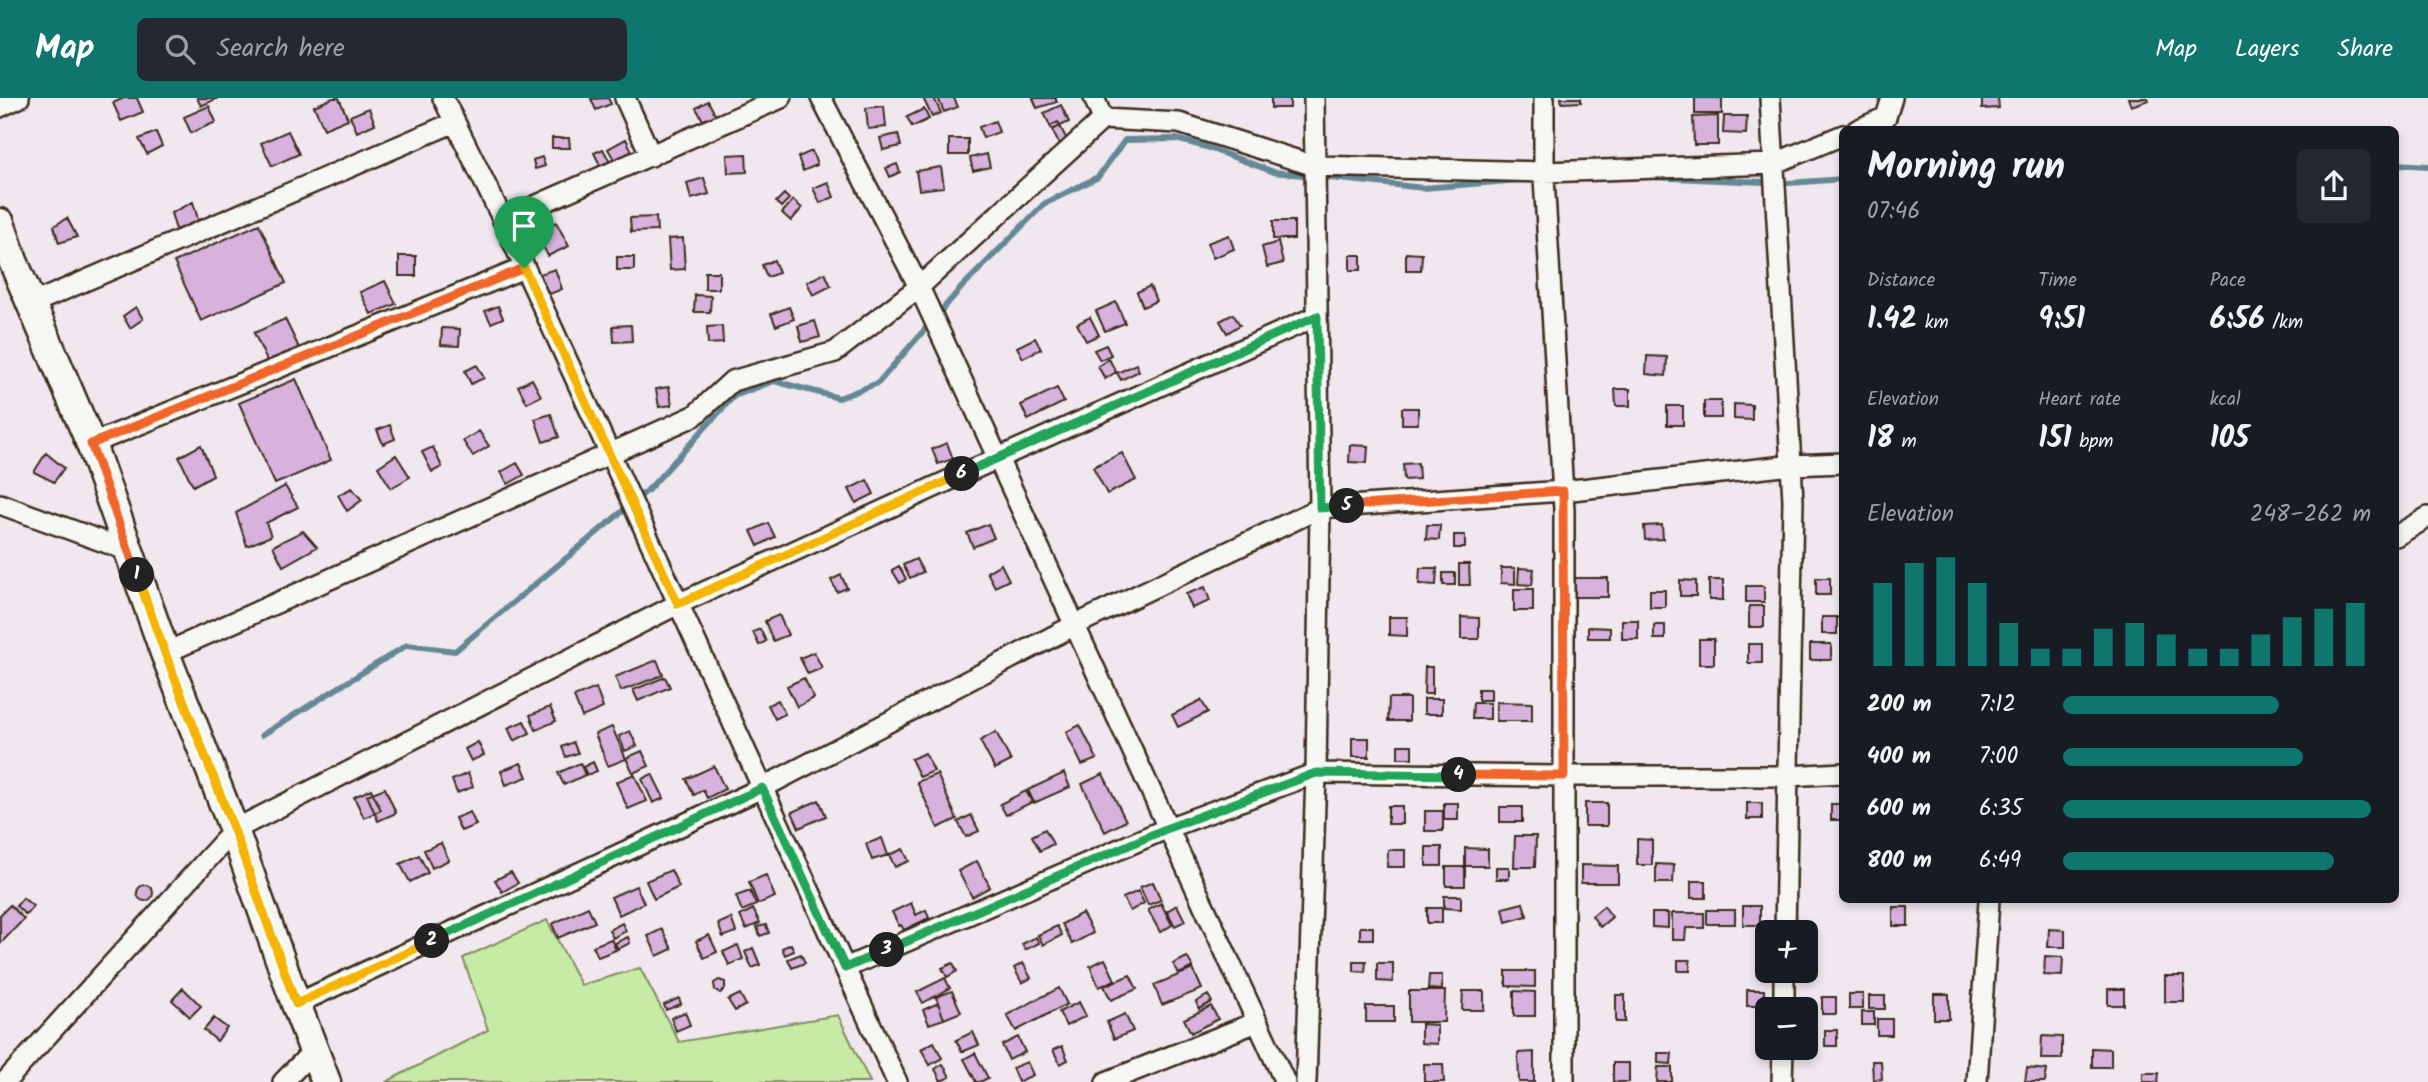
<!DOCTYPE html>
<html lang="en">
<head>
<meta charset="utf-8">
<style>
	body { margin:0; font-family:Kalam,sans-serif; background:#242831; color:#f1f3f6; height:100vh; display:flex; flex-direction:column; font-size:26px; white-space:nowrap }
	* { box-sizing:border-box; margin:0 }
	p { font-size:23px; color:#9ea1a6 }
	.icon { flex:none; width:38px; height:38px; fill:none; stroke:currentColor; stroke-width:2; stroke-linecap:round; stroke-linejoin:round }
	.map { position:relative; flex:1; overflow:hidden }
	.drawer { position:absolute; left:1839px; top:28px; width:560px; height:777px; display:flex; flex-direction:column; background:#171b24; border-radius:10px; box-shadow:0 4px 10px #0003 }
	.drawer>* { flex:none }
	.fabs { position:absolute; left:1755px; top:822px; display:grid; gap:14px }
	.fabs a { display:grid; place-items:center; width:63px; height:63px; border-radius:10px; background:#171b24; box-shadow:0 4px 10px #0003; font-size:35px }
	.pin { position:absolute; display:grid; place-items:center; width:60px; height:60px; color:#fff; margin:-72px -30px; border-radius:50% 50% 50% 0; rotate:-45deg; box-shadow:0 0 7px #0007 }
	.pin .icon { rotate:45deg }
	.km { position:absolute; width:35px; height:35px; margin:-18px; border-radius:50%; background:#222; color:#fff; font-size:19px; line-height:35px; text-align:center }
	.round { display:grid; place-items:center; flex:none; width:74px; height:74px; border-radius:10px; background:#242831 }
	.summary { display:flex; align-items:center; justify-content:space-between; height:119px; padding:0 28px }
	h1 { font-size:38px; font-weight:700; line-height:52px }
	.stats { display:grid; grid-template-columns:repeat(3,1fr); gap:10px; height:119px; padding:7px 28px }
	.stats div { display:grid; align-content:center }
	.stats b { font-size:30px; font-weight:700 }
	.stats small { font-size:19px; font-weight:400 }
	.stats p { font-size:19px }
	.chart { height:196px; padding:14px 28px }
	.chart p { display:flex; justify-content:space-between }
	.chart svg { width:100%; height:126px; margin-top:7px; stroke:#0f766e; stroke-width:6 }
	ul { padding:0 28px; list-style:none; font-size:23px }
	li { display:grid; grid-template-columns:112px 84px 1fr; align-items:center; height:52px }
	li i { height:18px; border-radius:9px; background:#0f766e }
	header { display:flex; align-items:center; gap:42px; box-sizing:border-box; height:98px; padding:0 35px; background:#0f766e; color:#fff }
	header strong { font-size:33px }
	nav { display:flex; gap:38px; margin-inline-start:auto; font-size:24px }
	.search { width:490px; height:63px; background:#242831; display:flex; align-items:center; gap:18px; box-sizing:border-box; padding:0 24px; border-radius:10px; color:#9ea1a6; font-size:26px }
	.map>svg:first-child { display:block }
	.green { fill:#c7eaa4; stroke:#818a61; stroke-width:2 }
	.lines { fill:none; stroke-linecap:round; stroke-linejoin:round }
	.stream { stroke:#668895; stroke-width:6 }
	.building { fill:#d6b2dc; stroke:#3b2a1e; stroke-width:2 }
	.minor-casing { stroke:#3b2a1e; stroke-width:24 }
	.secondary-casing { stroke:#3b2a1e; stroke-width:33 }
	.minor { stroke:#f6f6f2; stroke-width:19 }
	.secondary { stroke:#f6f6f2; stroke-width:28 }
	.split-1-casing { stroke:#fff; stroke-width:14 }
	.split-2-casing { stroke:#fff; stroke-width:14 }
	.split-3-casing { stroke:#fff; stroke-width:14 }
	.split-4-casing { stroke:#fff; stroke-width:14 }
	.split-5-casing { stroke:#fff; stroke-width:14 }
	.split-6-casing { stroke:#fff; stroke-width:14 }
	.split-7-casing { stroke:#fff; stroke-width:14 }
	.split-1 { stroke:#f0652b; stroke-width:9 }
	.split-2 { stroke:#f5b400; stroke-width:9 }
	.split-3 { stroke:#22a559; stroke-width:9 }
	.split-4 { stroke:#22a559; stroke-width:9 }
	.split-5 { stroke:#f0652b; stroke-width:9 }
	.split-6 { stroke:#22a559; stroke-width:9 }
	.split-7 { stroke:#f5b400; stroke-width:9 }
</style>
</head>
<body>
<header>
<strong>Map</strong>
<div class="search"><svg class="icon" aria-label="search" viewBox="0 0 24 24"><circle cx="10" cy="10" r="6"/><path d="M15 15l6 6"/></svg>Search here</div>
<nav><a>Map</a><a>Layers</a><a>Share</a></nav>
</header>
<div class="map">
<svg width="2428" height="984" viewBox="0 0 2428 984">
	<rect width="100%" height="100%" fill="#f0e8ee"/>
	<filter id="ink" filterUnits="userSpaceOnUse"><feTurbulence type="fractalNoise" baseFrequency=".0143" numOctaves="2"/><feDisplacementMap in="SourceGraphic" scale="14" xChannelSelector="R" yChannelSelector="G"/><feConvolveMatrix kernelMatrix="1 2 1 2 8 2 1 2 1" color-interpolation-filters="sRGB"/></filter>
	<g filter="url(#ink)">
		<path class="green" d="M547 822 581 887 640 870 679 944 838 917 870 984H386L488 932 463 860Z"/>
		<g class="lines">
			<path class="stream" d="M2396 66 2428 68
				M1649 79 1789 85 1843 81
				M262 637 407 547 455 553 648 392 734 298 774 283 839 300 878 285 961 190 1044 106 1098 79 1125 42 1176 41 1206 49 1274 74 1424 90 1520 82"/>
		</g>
		<path class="building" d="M124 0H137L143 14 121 23 113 5Z
			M197 0H218L201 8Z
			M333 0H339L348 21 324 31 314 8Z
			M608 0 611 6 596 12 591 1Z
			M923 0H934L941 15 932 19Z
			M938 0H954L958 9 944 14Z
			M1033 0H1055L1057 4 1037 10Z
			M1271 0H1290V10H1271Z
			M1561 0H1581V4L1562 5Z
			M1695 0H1722V16H1695Z
			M1982 0H1998L1999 10 1982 11Z
			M2128 0H2148L2149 2 2131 8Z
			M708 3 716 18 704 24 696 10Z
			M1061 7 1069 24 1052 32 1044 15Z
			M209 8 216 24 191 35 184 19Z
			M884 8 886 29 868 31 866 10Z
			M369 10 375 26 357 34 350 18Z
			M924 11 929 21 912 29 907 19Z
			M1718 18V47H1694L1693 19Z
			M1724 18H1747L1746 36 1723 35Z
			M995 23 999 34 983 40 979 29Z
			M1058 24 1067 42 1059 46 1050 28Z
			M288 33 299 56 272 68 261 45Z
			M156 34 162 48 147 56 139 41Z
			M898 36 901 48 883 52 880 40Z
			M552 40H569L570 50H552Z
			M626 41 632 53 615 63 608 51Z
			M949 41H968V57H949Z
			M603 51 611 66 602 71 594 55Z
			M812 53 817 67 803 73 798 59Z
			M746 56 747 74 728 75 727 57Z
			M987 56 990 69 973 73 970 60Z
			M542 59 545 68 535 71 533 62Z
			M897 66 900 74 890 79 886 70Z
			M941 69 944 89 919 92 916 73Z
			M704 80 709 96 691 101 687 85Z
			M828 84 834 99 820 105 813 90Z
			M784 96 789 101 781 109 776 104Z
			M793 102 802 110 791 123 782 115Z
			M193 104 199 125 177 135 171 115Z
			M656 119 657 133 631 134 630 120Z
			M67 120 77 139 59 145 54 128Z
			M1273 123H1294V141H1273Z
			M556 124 569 148 548 158 536 135Z
			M259 126 286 185 201 223 174 164Z
			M1229 137 1234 151 1213 160 1207 145Z
			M683 140 685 171 670 172 668 141Z
			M1278 144 1283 165 1267 169 1262 149Z
			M1406 155 1422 156 1421 172H1406Z
			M1350 157H1361V172H1350Z
			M399 158H416V178H399Z
			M617 159H634V172H617Z
			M774 162 779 175 767 179 762 167Z
			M555 171 562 191 545 198 537 177Z
			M705 174H719V191H705Z
			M825 175 831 188 813 197 807 184Z
			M385 183 396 206 371 216 360 194Z
			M1150 188 1156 203 1143 209 1137 194Z
			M695 197 711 198 710 214H694Z
			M1116 204 1125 225 1105 233 1096 213Z
			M498 208 503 220 491 225 485 213Z
			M136 209 143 221 130 230 123 218Z
			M789 209 794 221 776 228 771 216Z
			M1233 216 1240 227 1227 235 1220 223Z
			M1090 219 1099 237 1086 243 1077 226Z
			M285 221 299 250 267 263 254 235Z
			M815 223 820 239 802 244 798 228Z
			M631 227 632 243 614 244 613 228Z
			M722 228 723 245 708 246 707 229Z
			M442 230 460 231 459 248 441 247Z
			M1035 240 1041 251 1023 260 1017 249Z
			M1106 247 1111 257 1100 262 1094 252Z
			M1647 258 1667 259 1666 278 1646 276Z
			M1109 261 1116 274 1105 281 1098 268Z
			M1136 266 1139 273 1121 282 1117 275Z
			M477 267 484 280 471 286 465 273Z
			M296 281 331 362 275 386 239 305Z
			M532 281 541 298 527 305 518 288Z
			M669 289 672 307 659 309 656 291Z
			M1057 290 1064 304 1028 322 1021 307Z
			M1615 291H1630V308H1616Z
			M1704 303H1721V320H1704Z
			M1734 306 1752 307V322L1734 321Z
			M1667 308H1683V327H1667Z
			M1402 310H1418V326H1402Z
			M551 316 559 339 543 344 535 321Z
			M390 327 395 341 383 346 377 332Z
			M479 333 489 348 473 358 463 343Z
			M947 345 953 361 938 366 932 351Z
			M201 347 213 377 193 388 179 359Z
			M1350 347 1368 348 1367 365 1349 364Z
			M433 349 442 369 432 374 422 354Z
			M46 355 64 370 54 384 34 374Z
			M1122 355 1136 382 1107 396 1093 369Z
			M396 357 410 379 391 390 378 369Z
			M517 365 524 377 508 386 501 374Z
			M1418 365 1419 381 1404 382 1403 366Z
			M867 382 874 396 856 405 849 391Z
			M285 388 298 409 266 425 271 438 247 448 236 415Z
			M352 390 362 402 347 413 338 397Z
			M768 425 775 439 758 448 751 433Z
			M988 426 994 440 973 449 967 435Z
			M1427 427H1440L1439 442 1426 441Z
			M1662 427 1663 441 1645 442 1644 428Z
			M303 433 317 449 283 468 273 448Z
			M1454 437H1465V450H1454Z
			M916 461 923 474 910 480 903 467Z
			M1001 466 1009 482 995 489 987 474Z
			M1459 466H1469L1470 487H1459Z
			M899 468 906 481 900 485 892 472Z
			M1420 470H1437L1436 487 1419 486Z
			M1501 470H1515V486L1501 485Z
			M1519 470 1534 471 1532 487 1518 486Z
			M1443 475H1455V487H1443Z
			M841 477 847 490 837 494 831 482Z
			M1571 480H1608V499H1571Z
			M1816 480H1830V497H1816Z
			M1680 482 1696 483V498H1680Z
			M1709 482H1723V502H1709Z
			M1746 488H1764V504H1746Z
			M1205 489 1210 503 1192 510 1186 496Z
			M1514 491H1533V513H1514Z
			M1650 492H1665V509H1650Z
			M1749 508H1764V529H1749Z
			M779 517 788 537 773 543 765 523Z
			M1389 519H1407V538L1389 537Z
			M1461 519 1479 520V541H1461Z
			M1822 519H1837V536H1822Z
			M1622 522H1638V541H1622Z
			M1654 527H1665V541H1654Z
			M1588 529 1610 530V540H1588Z
			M760 531 766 543 759 547 753 534Z
			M1699 541H1714V566H1699Z
			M1748 546H1762V565H1748Z
			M1810 546H1831V562H1810Z
			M814 554 822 570 808 576 800 560Z
			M657 562 663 577 621 593 615 579Z
			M1425 569H1432V596H1424Z
			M665 579 670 589 638 603 633 592Z
			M804 580 814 600 797 609 787 588Z
			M596 590 603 610 582 619 574 599Z
			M1478 591H1491V602H1478Z
			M1389 600H1409V623H1388Z
			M1424 601H1442V616H1424Z
			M778 602 785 616 775 621 768 607Z
			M1201 602 1208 614 1178 629 1172 617Z
			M1496 604 1532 605V623H1496Z
			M1473 605H1490V621H1472Z
			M550 609 556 623 536 632 530 617Z
			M524 623 530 635 514 643 508 630Z
			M1080 627 1097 661 1082 667 1066 634Z
			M612 629 626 661 608 668 595 636Z
			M630 633 637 648 625 653 619 638Z
			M996 634 1011 663 995 671 980 643Z
			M1352 640H1369V659H1352Z
			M478 644 484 657 471 663 465 651Z
			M573 644 578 655 566 659 562 649Z
			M1398 647H1412V660H1398Z
			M642 653 649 668 633 675 626 660Z
			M925 655 934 673 920 679 911 661Z
			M593 664 597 673 587 677 583 669Z
			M521 665 527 679 506 687 501 673Z
			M580 665 585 677 564 687 558 675Z
			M714 668 725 691 707 700 703 692 694 697 686 681Z
			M468 675 473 689 457 695 452 682Z
			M1064 675 1070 689 1034 705 1028 692Z
			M634 676 647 703 628 711 616 684Z
			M652 676 664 700 653 705 642 681Z
			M937 676 957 721 938 730 917 684Z
			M1103 676 1126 723 1105 734 1082 686Z
			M385 690 396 715 378 723 367 697Z
			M371 691 381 712 364 720 354 699Z
			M1026 693 1032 704 1006 717 1000 706Z
			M819 702 826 718 799 730 792 714Z
			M1444 705H1458V722H1444Z
			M1585 705H1607V728H1585Z
			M1747 705H1762V721H1747Z
			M1831 706H1843V722H1831Z
			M1388 708H1402V726H1388Z
			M1500 709H1522V724H1500Z
			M1425 713H1443V733H1425Z
			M470 714 476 727 461 733 455 720Z
			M971 717 979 733 966 739 958 724Z
			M1045 731 1053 746 1040 753 1032 738Z
			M1515 738H1536L1535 769H1514Z
			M882 740 888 757 872 762 866 746Z
			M1637 741 1652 742V767H1637Z
			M441 745 449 762 432 770 424 752Z
			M1426 749H1442V768H1426Z
			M1465 750 1488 751V768H1465Z
			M903 751 909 763 895 769 889 757Z
			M1388 752H1405V769H1387Z
			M419 757 428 775 410 784 400 766Z
			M977 763 990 789 972 799 958 773Z
			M1656 766 1674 767 1673 785H1656Z
			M1581 767 1618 768V785H1581Z
			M1446 769H1465V788H1446Z
			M1496 769H1509V781H1496Z
			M671 772 679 789 654 801 646 783Z
			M511 774 518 785 502 794 495 782Z
			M766 777 775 799 758 806 749 784Z
			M1691 783H1706V800H1691Z
			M1153 784 1161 802 1148 807 1140 789Z
			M137 795a8 8 0 1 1 16 0a8 8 0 1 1-16 0Z
			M636 788 644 805 619 817 611 799Z
			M750 793 756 807 742 813 736 798Z
			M1138 793 1144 805 1130 813 1123 800Z
			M1444 798H1461V811L1444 810Z
			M23 800 33 808 26 817 16 808Z
			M911 805 916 817 926 812 929 820 904 832 901 827 899 828 892 814Z
			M1161 805 1172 827 1160 834 1148 812Z
			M1523 805 1527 818 1506 824 1503 810Z
			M10 807 24 821 0 846V817Z
			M1177 807 1185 823 1175 828 1167 813Z
			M1604 808 1612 819 1600 829 1592 818Z
			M1743 808H1760V827H1743Z
			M588 809 595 824 558 840 552 826Z
			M1893 809H1908V828H1893Z
			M1427 810H1442V825H1427Z
			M753 811 760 825 746 831 740 818Z
			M1707 812H1735V826H1707Z
			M1082 815 1093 835 1072 846 1062 826Z
			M1652 815H1668V830L1652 829Z
			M1672 815H1704V830H1686L1685 842H1672Z
			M731 820 736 834 723 839 718 826Z
			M622 825 626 833 613 840 609 832Z
			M766 827 769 835 760 838 757 829Z
			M1057 828 1062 837 1043 847 1038 837Z
			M1360 829H1373V841H1360Z
			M662 831 672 851 657 858 648 838Z
			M2049 831 2065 832V849H2048Z
			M709 837 717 854 704 860 696 843Z
			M628 839 630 845 618 851 615 845Z
			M1036 839 1039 845 1025 852 1022 846Z
			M611 841 616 852 598 859 593 848Z
			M791 846 794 853 785 857 782 850Z
			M738 847 743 861 729 867 723 854Z
			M753 850 760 867 752 870 745 854Z
			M801 856 805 865 792 870 788 861Z
			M2045 858 2063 859 2062 878 2044 877Z
			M1187 859 1193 869 1179 876 1173 866Z
			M1105 861 1115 882 1099 889 1090 868Z
			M1678 862H1690V873H1678Z
			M1354 863H1366L1365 874 1354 873Z
			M953 865 957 873 947 879 942 870Z
			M1023 865 1031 880 1022 885 1014 870Z
			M1377 865H1393V884L1377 883Z
			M1193 871 1202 891 1162 907 1154 887Z
			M1506 873H1535V889L1506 888Z
			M1130 877 1137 891 1111 902 1104 888Z
			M1429 877H1442V892L1428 891Z
			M2165 878H2184V904H2165Z
			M945 880 950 890 923 905 917 894Z
			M719 882 725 884V891L720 895 715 892 714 885Z
			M183 890 201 908 190 919 172 902Z
			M1059 890 1067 906 1016 933 1007 917Z
			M2108 891H2124V907H2108Z
			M1747 892H1764V908H1747Z
			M952 893 961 914 944 921 936 899Z
			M1409 893H1445L1444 924H1409Z
			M1463 893H1484V912H1462Z
			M1514 893 1535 894V918H1514Z
			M740 896 746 907 735 913 728 902Z
			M1849 896H1863V911H1849Z
			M1934 896H1949V921H1934Z
			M1208 897 1212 904 1199 911 1196 904Z
			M1616 897H1625V924H1616Z
			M1869 898H1885V911H1869Z
			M1822 899H1836V916H1822Z
			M679 900 681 906 666 912 664 907Z
			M1079 904 1086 918 1066 928 1059 914Z
			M938 905 944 921 929 926 923 912Z
			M1211 908 1218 921 1191 935 1184 921Z
			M1366 908H1394V924H1366Z
			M685 914 690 927 676 933 671 920Z
			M1862 914H1874V927H1862Z
			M1125 916 1133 933 1114 941 1107 924Z
			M214 920 227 930 217 943 204 932Z
			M1877 921H1892V937H1877Z
			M1421 926 1437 927V946L1421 945Z
			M1825 932H1837V948H1825Z
			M973 934 979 947 962 954 956 942Z
			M2042 938 2062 939V961H2041Z
			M1018 939 1025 954 1009 962 1002 947Z
			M934 944 942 960 930 967 921 951Z
			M1062 948 1068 962 1060 966 1053 952Z
			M2092 950 2111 951V969H2092Z
			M1534 954V984H1519L1518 955Z
			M975 955 988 980 980 984H976L964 961Z
			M1658 955H1672L1671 966 1658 965Z
			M1872 963H1881L1882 981 1873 982Z
			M1027 964 1033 977 1018 984 1012 970Z
			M1613 965H1629V984H1613Z
			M943 966 950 979 941 983 935 971Z
			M1424 966H1443L1444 984H1424Z
			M1658 969H1672V984H1657Z
			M2027 970 2047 972 2045 984H2025Z
			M2143 975H2159L2158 984H2143Z"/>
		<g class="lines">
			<defs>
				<path id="minor" d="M443 0 503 122 897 984
					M625 0 651 58
					M821 0 919 189 1285 984
					M1094 0 1103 21
					M1544 0V80L1564 412V984
					M1770 0 1793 402 1785 835
					M0 9 19 0
					M1857 32 1886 19 1892 0
					M503 122 781 0
					M31 206 455 24
					M91 346 524 170
					M0 406 129 453
					M2396 438 2428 419
					M165 555 694 318 732 283 835 254 919 189 1103 21 1179 25 1315 68 1544 74 1773 66 1843 37
					M845 870 1168 730 1316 675 1564 678H1788L1843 675
					M296 906 762 690 1075 527 1320 410 1563 393 1792 367 1843 365
					M1784 912V873
					M5 984 234 732 678 506 998 360 1317 218
					M283 984 313 953
					M1106 984 1257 924
					M1306 984 1316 675 1320 410 1314 0
					M1782 984 1783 950
					M1977 984 1989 802"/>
				<path id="secondary" d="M0 125 13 163 91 346 165 555 234 732 296 906 326 984"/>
			</defs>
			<use href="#minor" class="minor-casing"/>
			<use href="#secondary" class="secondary-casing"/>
			<use href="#minor" class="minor"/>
			<use href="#secondary" class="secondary"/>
		</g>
	</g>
	<g class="lines" filter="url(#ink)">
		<defs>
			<path id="split-1" d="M137 477 91 346 524 170"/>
			<path id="split-2" d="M137 477 165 555 234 732 296 906 432 843"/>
			<path id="split-3" d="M432 843 762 690 845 870 887 852"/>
			<path id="split-4" d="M887 852 1168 730 1316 675 1459 677"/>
			<path id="split-5" d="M1347 408 1563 393 1564 678 1459 677"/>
			<path id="split-6" d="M962 376 1317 218 1320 410 1347 408"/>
			<path id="split-7" d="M524 170 678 506 962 376"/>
		</defs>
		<use href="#split-1" class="split-1-casing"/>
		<use href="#split-2" class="split-2-casing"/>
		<use href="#split-3" class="split-3-casing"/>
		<use href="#split-4" class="split-4-casing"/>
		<use href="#split-5" class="split-5-casing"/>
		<use href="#split-6" class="split-6-casing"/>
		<use href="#split-7" class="split-7-casing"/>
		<use href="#split-1" class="split-1"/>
		<use href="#split-2" class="split-2"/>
		<use href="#split-3" class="split-3"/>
		<use href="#split-4" class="split-4"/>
		<use href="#split-5" class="split-5"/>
		<use href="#split-6" class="split-6"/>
		<use href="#split-7" class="split-7"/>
	</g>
</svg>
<div class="fabs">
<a>+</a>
<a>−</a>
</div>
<div class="pin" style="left:524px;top:170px;background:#1e9e55"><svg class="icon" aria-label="arrive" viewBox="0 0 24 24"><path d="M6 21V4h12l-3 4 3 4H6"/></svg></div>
<b class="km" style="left:137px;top:477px">1</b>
<b class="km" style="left:432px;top:843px">2</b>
<b class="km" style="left:887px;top:852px">3</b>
<b class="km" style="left:1459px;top:677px">4</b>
<b class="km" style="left:1347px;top:408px">5</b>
<b class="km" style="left:962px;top:376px">6</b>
<section class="drawer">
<div class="summary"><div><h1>Morning run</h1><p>07:46</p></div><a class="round"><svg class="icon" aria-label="share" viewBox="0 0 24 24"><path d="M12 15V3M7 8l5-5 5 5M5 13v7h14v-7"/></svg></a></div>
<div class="stats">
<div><p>Distance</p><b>1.42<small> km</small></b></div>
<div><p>Time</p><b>9:51</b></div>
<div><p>Pace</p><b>6:56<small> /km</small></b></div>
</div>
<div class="stats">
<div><p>Elevation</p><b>18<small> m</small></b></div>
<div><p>Heart rate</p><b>151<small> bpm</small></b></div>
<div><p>kcal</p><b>105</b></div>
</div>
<div class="chart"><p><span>Elevation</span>248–262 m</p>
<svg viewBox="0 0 160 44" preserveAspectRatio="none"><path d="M5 44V15M15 44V8M25 44V6M35 44V15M45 44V29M55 44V38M65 44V38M75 44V31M85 44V29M95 44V33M105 44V38M115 44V38M125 44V33M135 44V27M145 44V24M155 44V22"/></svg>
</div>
<ul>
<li><b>200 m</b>7:12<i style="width:70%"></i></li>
<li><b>400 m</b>7:00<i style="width:78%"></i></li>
<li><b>600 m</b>6:35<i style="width:100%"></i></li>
<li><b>800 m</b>6:49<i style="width:88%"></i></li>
</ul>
</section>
</div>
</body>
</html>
